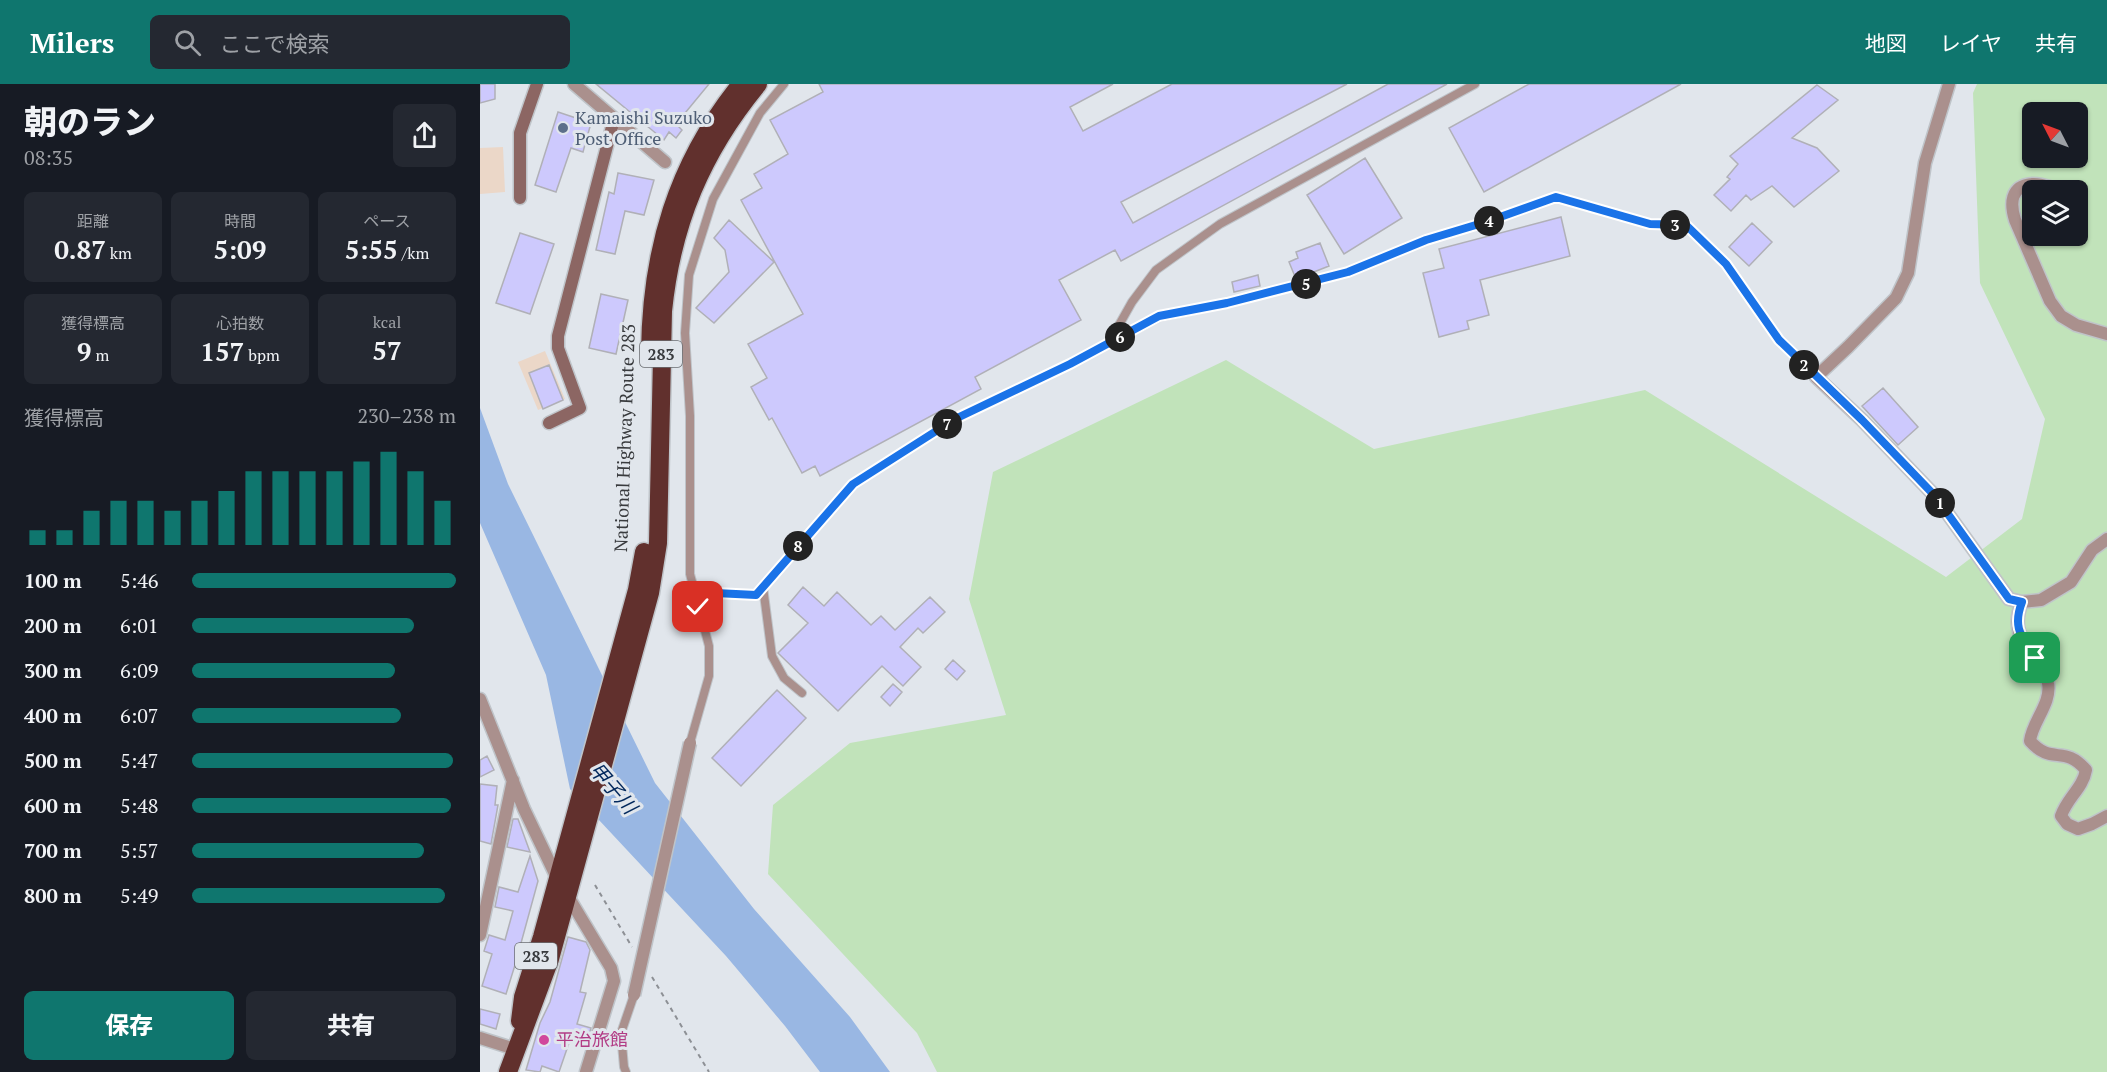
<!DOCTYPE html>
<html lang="ja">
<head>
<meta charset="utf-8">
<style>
	body { margin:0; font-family:"PT Serif","Noto Sans JP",serif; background:#242831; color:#f1f3f6; height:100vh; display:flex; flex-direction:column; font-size:22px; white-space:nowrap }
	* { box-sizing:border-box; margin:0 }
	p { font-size:20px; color:#9ea1a6 }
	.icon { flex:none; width:33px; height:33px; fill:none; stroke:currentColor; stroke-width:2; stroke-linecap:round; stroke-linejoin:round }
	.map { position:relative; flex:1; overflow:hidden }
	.side { display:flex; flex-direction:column; background:#171b24; width:480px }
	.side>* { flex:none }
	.needle { width:39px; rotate:312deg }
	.tools { position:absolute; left:1542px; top:18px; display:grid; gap:12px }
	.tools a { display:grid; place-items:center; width:66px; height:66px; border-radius:9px; background:#171b24; box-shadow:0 2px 4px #0004; font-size:30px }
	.pin { position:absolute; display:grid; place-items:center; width:51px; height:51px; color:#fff; margin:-26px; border-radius:12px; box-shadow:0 3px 9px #0006 }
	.km { position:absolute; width:30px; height:30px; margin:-15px; border-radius:50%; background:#222; color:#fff; font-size:16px; line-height:30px; text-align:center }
	.round { display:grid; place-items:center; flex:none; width:63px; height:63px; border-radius:9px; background:#242831 }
	.head { display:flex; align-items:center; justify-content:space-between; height:102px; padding:0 24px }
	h1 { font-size:33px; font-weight:800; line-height:45px }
	.stats { display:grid; grid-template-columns:repeat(3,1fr); gap:9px; height:102px; padding:6px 24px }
	.stats div { display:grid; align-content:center; border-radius:9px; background:#242831; text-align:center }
	.stats b { font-size:26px; font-weight:800 }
	.stats small { font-size:16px; font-weight:400 }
	.stats p { font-size:16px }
	.chart { height:168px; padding:12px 24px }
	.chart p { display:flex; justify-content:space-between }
	.chart svg { width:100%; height:108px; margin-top:6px; stroke:#0f766e; stroke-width:6 }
	.action { display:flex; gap:12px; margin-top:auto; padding:12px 24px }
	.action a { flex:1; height:69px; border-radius:9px; background:#0f766e; color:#fff; font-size:24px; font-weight:800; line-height:69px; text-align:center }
	.action a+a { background:#242831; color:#f1f3f6 }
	ul { padding:0 24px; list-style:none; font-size:20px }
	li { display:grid; grid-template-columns:96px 72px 1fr; align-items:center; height:45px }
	li i { height:15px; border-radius:8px; background:#0f766e }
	header { display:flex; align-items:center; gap:36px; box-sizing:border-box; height:84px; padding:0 30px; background:#0f766e; color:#fff }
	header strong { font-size:28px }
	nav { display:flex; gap:33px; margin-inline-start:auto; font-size:21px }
	.search { width:420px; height:54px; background:#242831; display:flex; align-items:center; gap:15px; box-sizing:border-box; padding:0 21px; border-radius:9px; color:#9ea1a6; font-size:22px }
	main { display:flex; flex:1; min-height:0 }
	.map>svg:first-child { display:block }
	.commercial { fill:#ebd7c8 }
	.green { fill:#c1e3ba; fill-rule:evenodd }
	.water { fill:#99b7e3 }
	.building { fill:#cdc9fd; stroke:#b0b0b7; stroke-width:1.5 }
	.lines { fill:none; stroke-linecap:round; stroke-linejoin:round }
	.lane-casing { stroke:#bfc4c9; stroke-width:10 }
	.street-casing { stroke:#bfc4c9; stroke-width:15 }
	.secondary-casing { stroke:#bfc4c9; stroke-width:15 }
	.highway-casing { stroke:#bfc4c9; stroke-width:21 }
	.path { stroke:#8d9095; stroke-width:2; stroke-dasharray:4.5 4.5; stroke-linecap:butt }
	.lane { stroke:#aa908d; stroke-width:8 }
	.street { stroke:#aa908d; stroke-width:12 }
	.secondary { stroke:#8c6663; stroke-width:12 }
	.highway { stroke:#61302d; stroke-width:18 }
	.street-bridge-casing { stroke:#bfc4c9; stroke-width:15; stroke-linecap:butt }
	.street-bridge { stroke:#aa908d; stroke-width:12 }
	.route-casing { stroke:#fff; stroke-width:12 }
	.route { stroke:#1a73e8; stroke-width:8 }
	.service-dot { fill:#5c6f8a; stroke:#e1e6ec; stroke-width:2 }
	.hotel-dot { fill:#d1479c; stroke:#e1e6ec; stroke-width:2 }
	.labels { text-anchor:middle; stroke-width:6; stroke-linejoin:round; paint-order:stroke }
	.shield { fill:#e1e6ec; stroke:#6b6e72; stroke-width:1.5 }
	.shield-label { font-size:16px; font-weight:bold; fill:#393b3e }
	.service-label { font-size:18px; fill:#4e5e75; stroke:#e1e6ec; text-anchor:start }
	.street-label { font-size:18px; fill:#393b3e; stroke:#e1e6ec }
	.hotel-label { font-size:18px; fill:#b23c85; stroke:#e1e6ec; text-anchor:start }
	.water-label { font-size:20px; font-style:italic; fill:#03295d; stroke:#e1e6ec }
</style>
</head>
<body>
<header>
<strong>Milers</strong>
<div class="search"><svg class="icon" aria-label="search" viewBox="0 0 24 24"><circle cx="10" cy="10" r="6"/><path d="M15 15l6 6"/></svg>ここで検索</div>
<nav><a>地図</a><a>レイヤ</a><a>共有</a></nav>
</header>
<main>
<section class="side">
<div class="head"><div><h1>朝のラン</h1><p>08:35</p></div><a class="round"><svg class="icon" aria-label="share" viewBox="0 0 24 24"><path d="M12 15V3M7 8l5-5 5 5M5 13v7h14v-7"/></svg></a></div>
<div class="stats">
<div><p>距離</p><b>0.87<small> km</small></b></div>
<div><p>時間</p><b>5:09</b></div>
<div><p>ペース</p><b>5:55<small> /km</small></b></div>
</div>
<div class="stats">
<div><p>獲得標高</p><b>9<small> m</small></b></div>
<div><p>心拍数</p><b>157<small> bpm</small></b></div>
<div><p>kcal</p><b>57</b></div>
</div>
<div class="chart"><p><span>獲得標高</span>230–238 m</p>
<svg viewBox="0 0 160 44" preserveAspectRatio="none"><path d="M5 44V38M15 44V38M25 44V30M35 44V26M45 44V26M55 44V30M65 44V26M75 44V22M85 44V14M95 44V14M105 44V14M115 44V14M125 44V10M135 44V6M145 44V14M155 44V26"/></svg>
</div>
<ul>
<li><b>100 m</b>5:46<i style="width:100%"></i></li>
<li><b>200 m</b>6:01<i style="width:84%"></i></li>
<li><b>300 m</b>6:09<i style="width:77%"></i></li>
<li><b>400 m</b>6:07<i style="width:79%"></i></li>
<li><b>500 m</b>5:47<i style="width:99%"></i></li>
<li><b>600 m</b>5:48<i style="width:98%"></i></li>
<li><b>700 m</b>5:57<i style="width:88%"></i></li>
<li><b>800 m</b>5:49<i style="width:96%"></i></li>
</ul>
<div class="action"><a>保存</a><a>共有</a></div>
</section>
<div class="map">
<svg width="1627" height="988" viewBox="0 0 1627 988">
	<rect width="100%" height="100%" fill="#e1e6ec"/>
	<path class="commercial" d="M23 63 25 108 0 110V64Z
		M65 267 85 315 58 326 38 278Z"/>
	<path class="green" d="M1497 0H1627V988H457L437 949 288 790 293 721 370 659 526 631 489 515 513 388 746 276 894 365 1165 306 1466 493 1542 435 1565 335 1500 199 1493 9ZM1552 28H1598V74H1552ZM1552 106H1598V152H1552Z"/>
	<path class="water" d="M0 324 28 400 175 699 274 825 370 933 410 988H340L305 942 246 872 90 705 66 591 0 439Z"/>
	<path class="building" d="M0 0H15V15L0 19Z
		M116 0H229L196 40 202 46 196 54 189 48 184 56Z
		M339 0H633L590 23 603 47 692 0H867L641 118 653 139 908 0H967L641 177 635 166 579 196 601 236 495 293 501 305 340 392 335 382 322 389 292 334 289 336 271 303 287 294 268 260 323 230 261 116 282 104 274 90 308 70 290 36 343 8Z
		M1049 0H1201L1004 108 969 44Z
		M1337 1 1358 16 1312 54 1337 64 1359 87 1314 123 1292 102 1271 116 1266 111 1251 127 1234 111 1250 95 1247 93 1258 80 1250 72Z
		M78 28 111 39 103 68 91 64 76 108 55 101Z
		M885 74 922 134 864 170 827 111Z
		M138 89 174 96 164 131 145 127 135 170 116 166 129 108 134 110Z
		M1081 133 1090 172 1000 196 1009 231 987 237 989 245 959 253 943 189 964 184 959 165Z
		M249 136 294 178 234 239 216 224 249 188 245 166 234 154Z
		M1272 139 1292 158 1269 182 1249 163Z
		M40 149 74 160 50 230 16 219Z
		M840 159 849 182 816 195 809 178 818 174 816 168Z
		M778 191 780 202 754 208 752 198Z
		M121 210 148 216 136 270 109 264Z
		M69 281 83 316 63 325 49 289Z
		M1403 304 1438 343 1418 361 1382 322Z
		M323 503 344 522 357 508 391 541 401 532 415 546 450 513 465 528 443 549 438 544 420 563 441 583 423 602 402 582 358 627 298 569 328 539 308 521Z
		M473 576 485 587 477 596 465 585Z
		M413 600 422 608 410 622 401 613Z
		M297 606 326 634 261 702 232 674Z
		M7 672 14 686 0 693V676Z
		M0 700 17 702 15 721H18L11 760 0 757Z
		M33 735H38L50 768 27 763Z
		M50 772 58 797 35 881 26 910 2 902 12 870 4 867 9 851 25 856 33 827 15 823 19 803 38 808Z
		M88 853 106 858 110 866 100 908 106 909 97 940 111 944 106 961 90 956 79 988 62 982 60 988 46 986 60 939 70 918Z
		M0 925 20 930 16 945 0 940Z"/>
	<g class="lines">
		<defs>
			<path id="lane" d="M630 257 652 218 676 186 740 140 995 0
				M283 503 292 572 304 594 322 609
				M215 508 276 511 373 400 475 335 590 280 679 233 747 219 868 188 946 156 1009 137 1076 113 1170 140 1206 141 1246 180 1299 256 1336 293
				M210 659 229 592V562L210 490V332L205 249 209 191 233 115 280 29 304 0
				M146 988 144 983 141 949 154 911"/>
			<path id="street" d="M94 0 185 78
				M1469 0 1445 79 1428 189 1416 214 1368 263 1336 293 1382 336 1455 412 1529 515 1542 518 1561 516 1591 498 1612 466 1627 455
				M1580 106C1572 104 1560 99 1552 100 1530 102 1530 120 1535 136L1570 217 1581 232 1596 241 1627 250
				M1593 106 1600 105
				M1542 518C1525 560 1563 566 1568 599 1572 619 1552 638 1550 657 1572 682 1584 660 1606 686 1603 704 1587 714 1581 732L1587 740 1598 745 1612 740 1627 732
				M0 615 44 725 77 794 131 884 134 897 106 988
				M0 851 33 696
				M0 954 35 965"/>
			<path id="secondary" d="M40 114V49L57 0
				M69 339 100 324 78 264V252L134 35"/>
			<path id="highway" d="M170 269C171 168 196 80 261 0
				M40 937 43 913 62 853 157 506 164 468
				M28 988 70 875 170 509 178 459 183 227C192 139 222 68 278 0"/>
		</defs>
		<use href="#lane" class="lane-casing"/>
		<use href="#street" class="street-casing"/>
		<use href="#secondary" class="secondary-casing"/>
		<use href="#highway" class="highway-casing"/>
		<path class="path" d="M115 801 152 863
			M172 893 229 988"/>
		<use href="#lane" class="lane"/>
		<use href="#street" class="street"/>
		<use href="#secondary" class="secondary"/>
		<use href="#highway" class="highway"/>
		<defs>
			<path id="street-bridge" d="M154 911 210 659"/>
		</defs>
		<use href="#street-bridge" class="street-bridge-casing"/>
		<use href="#street-bridge" class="street-bridge"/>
	</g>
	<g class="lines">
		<defs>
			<path id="route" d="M218 523 215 508 276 511 373 400 475 335 590 280 679 232 747 219 868 188 946 156 1009 137 1076 113 1170 140 1206 141 1246 180 1299 256 1382 336 1455 412 1529 515 1542 518C1532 544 1542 553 1555 574"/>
		</defs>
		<use href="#route" class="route-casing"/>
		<use href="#route" class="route"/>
	</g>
	<circle class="service-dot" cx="83" cy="44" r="6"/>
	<circle class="hotel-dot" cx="64" cy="956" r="6"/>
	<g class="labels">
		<g class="shield">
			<rect x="160" y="257" width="42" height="26" rx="4.5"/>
			<rect x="35" y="859" width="42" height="26" rx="4.5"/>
		</g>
		<g class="shield-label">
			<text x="181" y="276">283</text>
			<text x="56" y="878">283</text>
		</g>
		<g class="service-label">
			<text x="95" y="40">Kamaishi Suzuko<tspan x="95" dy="21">Post Office</tspan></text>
		</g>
		<g class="street-label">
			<text transform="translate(145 354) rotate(-88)" y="6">National Highway Route 283</text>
		</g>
		<g class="hotel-label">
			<text x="76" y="962">平治旅館</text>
		</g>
		<g class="water-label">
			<text transform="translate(133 704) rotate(49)" y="7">甲子川</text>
		</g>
	</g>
</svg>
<div class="tools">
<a><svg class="needle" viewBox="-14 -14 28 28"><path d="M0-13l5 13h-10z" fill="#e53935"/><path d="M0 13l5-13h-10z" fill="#9ea1a6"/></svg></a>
<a><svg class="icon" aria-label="layers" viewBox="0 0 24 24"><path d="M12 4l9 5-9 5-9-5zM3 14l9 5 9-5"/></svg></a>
</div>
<div class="pin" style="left:1555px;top:574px;background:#1e9e55"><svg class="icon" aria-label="arrive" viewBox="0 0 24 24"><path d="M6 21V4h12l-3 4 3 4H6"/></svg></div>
<div class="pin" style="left:218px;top:523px;background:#d93025"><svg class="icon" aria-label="check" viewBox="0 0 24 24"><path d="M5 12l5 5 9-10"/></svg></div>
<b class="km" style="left:1460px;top:419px">1</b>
<b class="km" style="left:1324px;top:281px">2</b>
<b class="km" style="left:1195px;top:141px">3</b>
<b class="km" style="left:1009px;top:137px">4</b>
<b class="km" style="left:826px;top:200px">5</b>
<b class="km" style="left:640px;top:253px">6</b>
<b class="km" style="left:467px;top:340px">7</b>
<b class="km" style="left:318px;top:462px">8</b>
</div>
</main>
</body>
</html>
